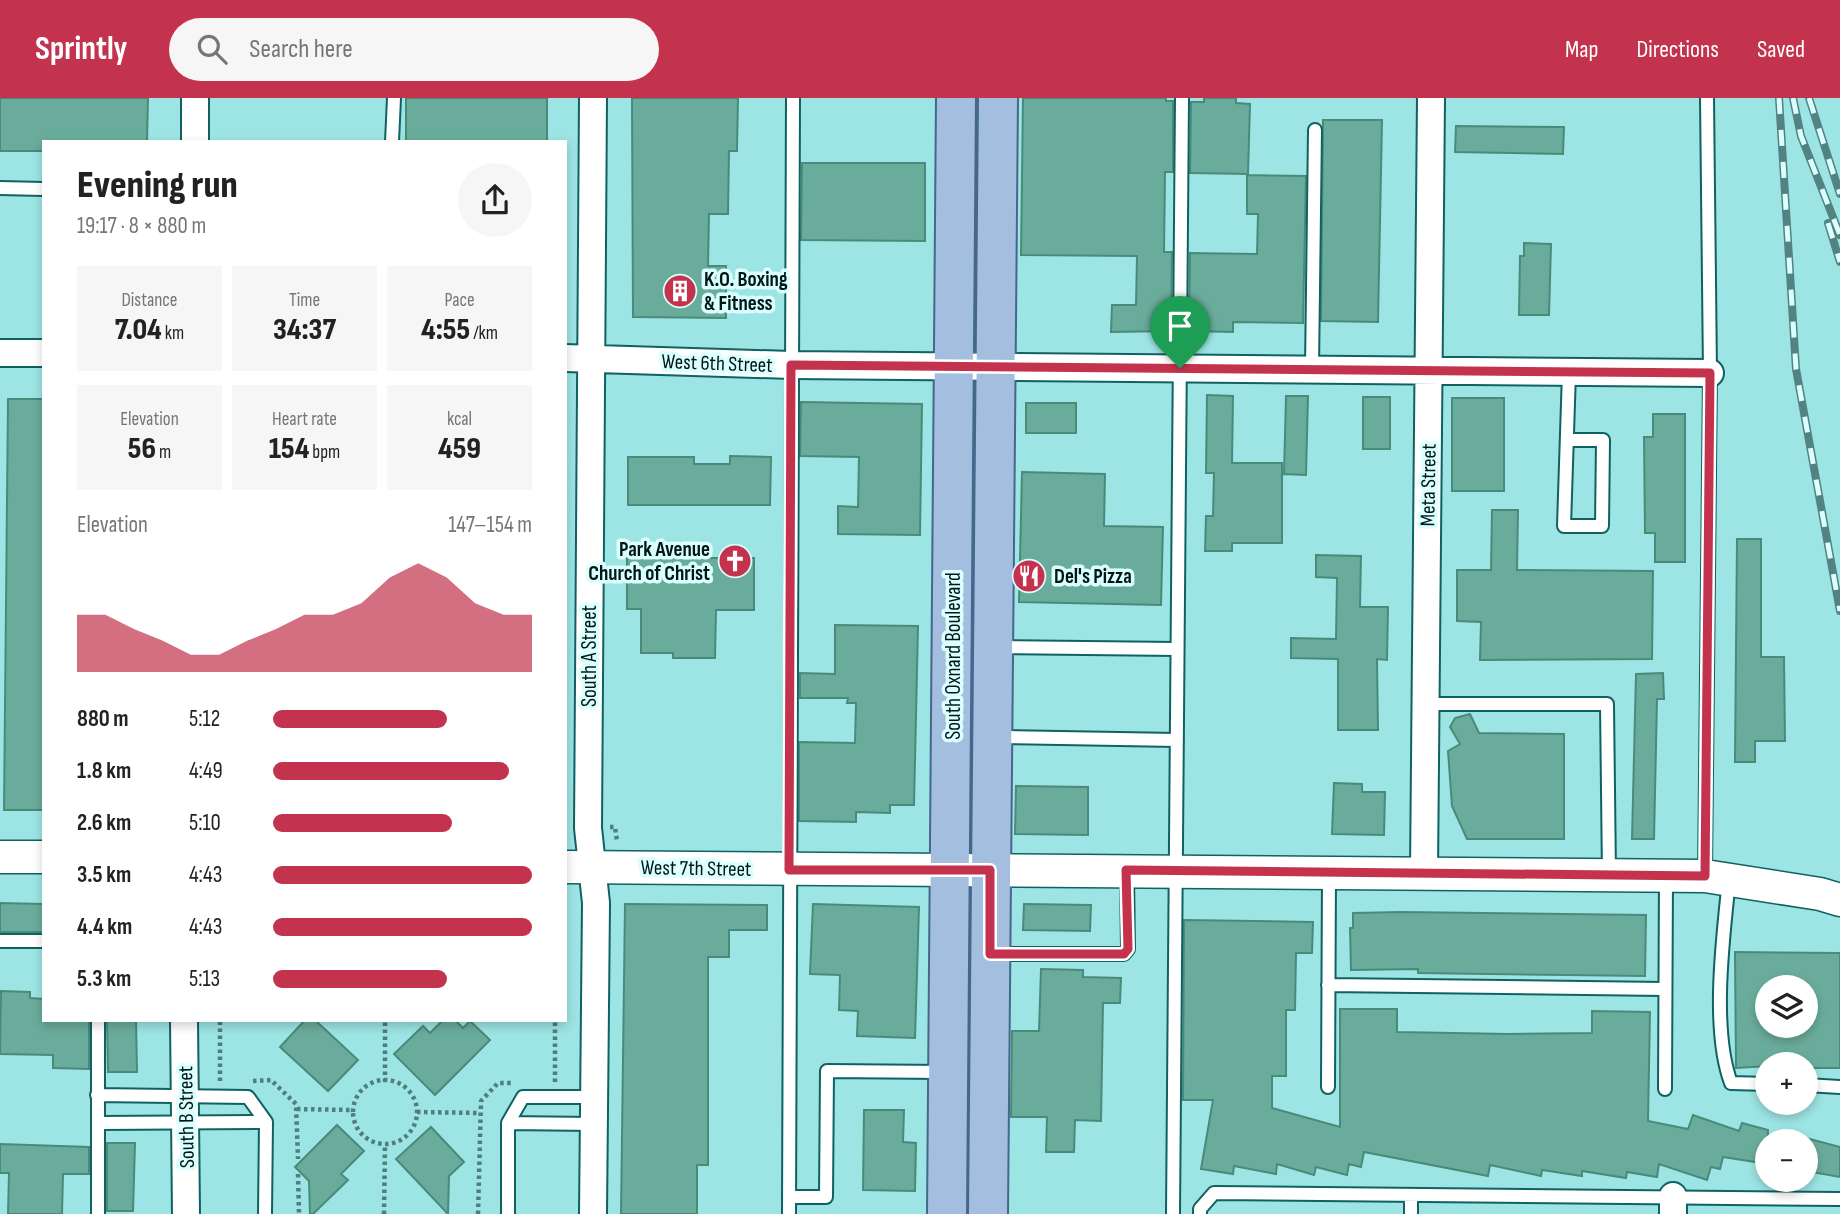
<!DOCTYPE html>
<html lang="en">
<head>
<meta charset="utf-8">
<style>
	body { margin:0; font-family:"Sofia Sans Condensed",sans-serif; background:#f6f6f6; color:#222; height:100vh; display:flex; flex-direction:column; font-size:26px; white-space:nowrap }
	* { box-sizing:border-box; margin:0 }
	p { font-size:23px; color:#767676 }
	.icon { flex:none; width:38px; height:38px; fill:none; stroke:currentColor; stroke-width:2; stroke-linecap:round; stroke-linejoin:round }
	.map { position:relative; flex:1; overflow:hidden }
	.side { position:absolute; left:42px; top:42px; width:525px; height:882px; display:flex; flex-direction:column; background:#fff; border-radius:0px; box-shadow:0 4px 10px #0003 }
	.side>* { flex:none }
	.tools { position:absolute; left:1755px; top:877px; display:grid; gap:14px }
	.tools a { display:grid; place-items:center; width:63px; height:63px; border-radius:50%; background:#fff; box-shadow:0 4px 10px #0003; font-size:35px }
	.pin { position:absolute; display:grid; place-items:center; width:60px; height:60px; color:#fff; margin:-72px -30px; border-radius:50% 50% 50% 0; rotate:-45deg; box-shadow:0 0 7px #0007 }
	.pin .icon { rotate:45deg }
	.round { display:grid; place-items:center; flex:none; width:74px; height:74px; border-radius:37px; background:#f6f6f6 }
	.summary { display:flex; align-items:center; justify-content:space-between; height:119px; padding:0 35px }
	h1 { font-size:38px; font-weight:800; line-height:52px }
	.metrics { display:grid; grid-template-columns:repeat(3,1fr); gap:10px; height:119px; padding:7px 35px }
	.metrics div { display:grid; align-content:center; border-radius:0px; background:#f6f6f6; text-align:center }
	.metrics b { font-size:30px; font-weight:800 }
	.metrics small { font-size:19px; font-weight:400 }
	.metrics p { font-size:19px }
	.chart { height:196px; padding:14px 35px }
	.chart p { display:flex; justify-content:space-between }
	.chart svg { width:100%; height:126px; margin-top:7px; fill:#c3334d; opacity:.7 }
	ul { padding:0 35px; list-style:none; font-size:23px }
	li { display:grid; grid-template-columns:112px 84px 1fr; align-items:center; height:52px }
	li i { height:18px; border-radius:9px; background:#c3334d }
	header { display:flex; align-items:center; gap:42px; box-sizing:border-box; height:98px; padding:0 35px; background:#c3334d; color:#fff }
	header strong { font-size:33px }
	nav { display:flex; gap:38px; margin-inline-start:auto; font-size:24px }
	.search { width:490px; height:63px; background:#f6f6f6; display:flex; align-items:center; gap:18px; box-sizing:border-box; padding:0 24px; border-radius:38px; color:#767676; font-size:26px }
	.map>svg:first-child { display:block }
	.building { fill:#6aac9b; stroke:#498a7a; stroke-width:2; fill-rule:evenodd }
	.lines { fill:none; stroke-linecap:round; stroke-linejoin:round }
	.service-casing { stroke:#106162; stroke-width:16 }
	.minor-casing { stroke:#106162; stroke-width:30 }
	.tertiary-casing { stroke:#106162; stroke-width:35 }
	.primary-casing { stroke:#44678b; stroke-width:42 }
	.path { stroke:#4e7e7e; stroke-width:4.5; stroke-dasharray:3.5 3.5; stroke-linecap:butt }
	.service { stroke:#fff; stroke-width:12 }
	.minor { stroke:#fff; stroke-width:26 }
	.tertiary { stroke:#fff; stroke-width:32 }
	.primary { stroke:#a4bedf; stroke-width:38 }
	.rail-casing { stroke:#518382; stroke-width:8 }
	.rail { stroke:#dbfefe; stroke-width:5; stroke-dasharray:16; stroke-linecap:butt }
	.route-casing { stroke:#fff; stroke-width:14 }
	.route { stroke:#c3334d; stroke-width:9 }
	.labels { text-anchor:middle; stroke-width:7; stroke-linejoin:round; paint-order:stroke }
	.poi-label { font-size:21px; font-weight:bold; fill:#001717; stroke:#dbfefe; text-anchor:start }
	.street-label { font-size:21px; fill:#001717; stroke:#dbfefe }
</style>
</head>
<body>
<header>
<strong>Sprintly</strong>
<div class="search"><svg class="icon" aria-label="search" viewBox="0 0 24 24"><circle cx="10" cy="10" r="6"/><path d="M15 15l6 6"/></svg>Search here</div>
<nav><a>Map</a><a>Directions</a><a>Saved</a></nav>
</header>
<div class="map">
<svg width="1840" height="1116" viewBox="0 0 1840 1116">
	<rect width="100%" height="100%" fill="#9ce5e4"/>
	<path class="building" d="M0 0H148L147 44H44V53H0Z
		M406 0H547V44H406Z
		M632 0H738L737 53H729L728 116H709L708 168H726V220L633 219Z
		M1023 0H1166V3H1173V74H1165L1164 154H1172L1171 233 1111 234 1112 207H1136L1137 158 1021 157Z
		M1204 0H1236V5L1250 6 1248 76 1190 75 1191 4H1204Z
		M1323 22H1382L1378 224 1321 223Z
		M1456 28 1564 29 1563 56 1455 54Z
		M802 65H925V143L801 142Z
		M1247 77 1306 78 1303 225 1233 224V234L1189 233 1190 155 1257 156 1258 116H1247Z
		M1524 145 1551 146 1549 217H1519L1520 158H1524Z
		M1207 297 1233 298 1232 365H1282V445H1232V453H1205L1206 418H1213L1214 375H1206Z
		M1286 298H1308L1306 377 1284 376Z
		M1363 299H1390V351H1363Z
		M1452 300H1504V393H1452Z
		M8 301H44V712H4Z
		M801 304 922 306 920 437 838 436V408L858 409 859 359 800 358Z
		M1026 305H1076V335H1026Z
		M1653 316H1685V464H1655V435H1645L1644 339H1653Z
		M730 358 771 359 770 407H628V359H694V366H730Z
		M1022 374 1105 376 1104 428 1163 429 1161 507 1019 504Z
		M1492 412H1518L1517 472 1653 473 1652 561 1480 562 1481 524 1457 523V472H1491Z
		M1737 441H1761V559H1784L1785 643H1755V664H1735Z
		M1316 457 1361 458 1360 509H1388L1387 562 1377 561 1378 632H1338V561L1291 560V540L1336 541 1337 480 1316 479Z
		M627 460H754V512H716L715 560H673V555H641V511H627Z
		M835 527 918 528 914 707H890V715L856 714V724L799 723V644L855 645 856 605H847L848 600H800V575L835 576Z
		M1663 575 1664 601H1657L1654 741H1632L1636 576Z
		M1470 616 1479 635 1564 636V741H1467L1452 708 1448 653 1460 646 1450 629 1455 620Z
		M1334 685 1362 686V694H1385L1384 737 1332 736Z
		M1016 688 1088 689V737L1015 736Z
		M0 805 44 806V834H0Z
		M625 806 767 807V832H729V859H708V1067H697V1116H621Z
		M813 806 919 809 915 940 857 938 858 913 839 912 840 877 810 876Z
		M1024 806 1091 807 1090 833 1023 832Z
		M1401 814 1646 817 1645 878 1418 875V871L1351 872 1350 830H1353V815Z
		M1184 822 1313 824 1312 855H1296L1295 912H1286V978H1272V1010L1340 1029V911H1397V934L1509 936 1592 935V913L1650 914 1648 1023 1688 1031 1693 1017 1739 1033 1742 1025 1768 1032V1066L1723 1059 1720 1071 1711 1069 1707 1082 1659 1066 1657 1079 1627 1074 1626 1080 1582 1073V1078L1542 1072 1541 1078 1490 1067 1488 1078 1364 1054 1361 1069 1349 1066 1347 1077 1316 1069 1314 1077 1277 1066 1276 1076 1234 1068 1233 1076 1201 1071 1213 1002H1183Z
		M1735 854 1840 855V970H1806V966L1736 970ZM1768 889H1806V928H1768Z
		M1041 871 1083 872V879L1121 880 1120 905H1103L1101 1023 1075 1022 1074 1054H1046L1047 1019H1011L1012 933H1039Z
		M1 893 30 894V900L44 901V922H89V971L53 970V957L0 956Z
		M107 922H136L137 974H108Z
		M305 922H315L358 962 328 993 280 949Z
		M443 922H455L463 930 470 923 490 942 435 997 394 956 423 928 430 935Z
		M864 1012H904L903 1044 916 1045 915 1093 863 1092Z
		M337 1027 364 1053 341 1076 348 1082 313 1116H310L309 1083 295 1069Z
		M431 1029 464 1064 449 1078 448 1116 396 1061Z
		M1806 1040 1840 1049V1079L1806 1073Z
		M107 1045H135L133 1113H107Z
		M0 1046 89 1049V1076H63L62 1116H8L9 1075H0Z"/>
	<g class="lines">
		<defs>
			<path id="service" d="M392 44 394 0
				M0 90 44 91
				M1312 271 1315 32
				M1567 342H1603L1602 428H1564L1569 274
				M997 549 1177 551
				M1426 606H1607L1609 777
				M996 639 1177 642
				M1705 777 1710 275 1707 0
				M1729 782C1723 840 1711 931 1731 985L1768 986
				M0 843H44
				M994 856H1124L1128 851 1127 775
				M1328 887 1665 891
				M1806 987 1840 989
				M1328 989 1329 776
				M1665 991 1666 778
				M97 997 248 999 266 1024 265 1116
				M98 1025 266 1024
				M508 1025 594 1026
				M1411 1097V1116
				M789 1099H826L827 973 945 974
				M98 1116V922
				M508 1116V1025L523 999H594
				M789 1116 793 0
				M1173 1116 1182 0
				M1200 1116V1111L1214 1095 1840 1101"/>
			<path id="minor" d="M593 0 588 730 596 805 593 1116
				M195 44V0
				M0 255H44
				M565 260 791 267 1710 275
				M1424 774 1431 0
				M184 922 186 1116
				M1673 1098V1116"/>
			<path id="tertiary" d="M0 759H44
				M565 769 1705 778 1820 796 1840 802"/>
			<path id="primary" d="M947 1116 956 0
				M988 1116 998 0"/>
		</defs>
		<use href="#service" class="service-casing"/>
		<use href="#minor" class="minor-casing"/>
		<use href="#tertiary" class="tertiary-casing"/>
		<use href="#primary" class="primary-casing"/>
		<path class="path" d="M610 729H615L617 743
			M353 1014a32 32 0 1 1 64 0a32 32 0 1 1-64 0Z
			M220 983V922
			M253 983 271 982 296 1006 298 1061
			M385 984V922
			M555 984V922
			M297 1011 352 1012
			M417 1014 480 1015
			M298 1076 299 1116
			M384 1116 385 1047
			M478 1116 481 1003 498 985H514"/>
		<use href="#service" class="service"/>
		<use href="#minor" class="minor"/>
		<use href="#tertiary" class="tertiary"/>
		<use href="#primary" class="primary"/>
		<defs>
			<path id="rail" d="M1779 0 1796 271 1840 513
				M1793 0 1801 38 1840 137
				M1809 0 1840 96
				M1828 125 1840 164"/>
		</defs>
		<use href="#rail" class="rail-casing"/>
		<use href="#rail" class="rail"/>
	</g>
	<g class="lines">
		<defs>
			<path id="route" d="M791 267 1710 275 1705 778 1126 772 1128 851 1124 856H990V772H789Z"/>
		</defs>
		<use href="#route" class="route-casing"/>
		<use href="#route" class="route"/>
	</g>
	<defs>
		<symbol id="building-disc" viewBox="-11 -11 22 22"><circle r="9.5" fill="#c3334d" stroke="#dbfefe"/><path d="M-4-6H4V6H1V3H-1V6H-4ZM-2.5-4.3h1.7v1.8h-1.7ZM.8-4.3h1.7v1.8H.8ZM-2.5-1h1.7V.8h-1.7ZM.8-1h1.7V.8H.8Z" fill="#fff"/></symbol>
		<symbol id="church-disc" viewBox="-11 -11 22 22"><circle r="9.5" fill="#c3334d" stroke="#dbfefe"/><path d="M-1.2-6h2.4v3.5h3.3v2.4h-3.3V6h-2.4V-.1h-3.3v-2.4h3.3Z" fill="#fff"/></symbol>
		<symbol id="restaurant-disc" viewBox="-11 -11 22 22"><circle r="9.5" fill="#c3334d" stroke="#dbfefe"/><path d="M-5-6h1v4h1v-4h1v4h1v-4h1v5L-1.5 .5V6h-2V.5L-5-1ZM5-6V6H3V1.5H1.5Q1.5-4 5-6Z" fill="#fff"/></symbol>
	</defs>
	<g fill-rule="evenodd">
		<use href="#building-disc" x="661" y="174" width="38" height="38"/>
		<use href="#church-disc" x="716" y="444" width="38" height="38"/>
		<use href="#restaurant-disc" x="1010" y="459" width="38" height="38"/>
	</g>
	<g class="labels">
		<g class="poi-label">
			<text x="704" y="188">K.O. Boxing<tspan x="704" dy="24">&amp; Fitness</tspan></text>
			<text x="710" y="458" text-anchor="end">Park Avenue<tspan x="710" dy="24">Church of Christ</tspan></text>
			<text x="1054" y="485">Del's Pizza</text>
		</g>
		<g class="street-label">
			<text transform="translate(717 265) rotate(2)" y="7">West 6th Street</text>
			<text transform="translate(1428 387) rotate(-89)" y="7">Meta Street</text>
			<text transform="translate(589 558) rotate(-90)" y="7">South A Street</text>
			<text transform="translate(953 558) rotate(-90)" y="7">South Oxnard Boulevard</text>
			<text transform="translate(696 770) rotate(1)" y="7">West 7th Street</text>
			<text transform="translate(186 1019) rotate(-91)" y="7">South B Street</text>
		</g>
	</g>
</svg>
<div class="tools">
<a><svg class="icon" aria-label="layers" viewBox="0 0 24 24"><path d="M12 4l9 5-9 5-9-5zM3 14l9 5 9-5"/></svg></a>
<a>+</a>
<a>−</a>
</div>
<div class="pin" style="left:1180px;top:270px;background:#1e9e55"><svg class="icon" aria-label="arrive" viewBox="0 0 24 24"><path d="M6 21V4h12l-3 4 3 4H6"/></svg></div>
<section class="side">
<div class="summary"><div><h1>Evening run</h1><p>19:17 · 8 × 880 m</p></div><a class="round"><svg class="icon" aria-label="share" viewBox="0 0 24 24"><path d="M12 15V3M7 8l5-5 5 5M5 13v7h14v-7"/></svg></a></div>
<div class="metrics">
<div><p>Distance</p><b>7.04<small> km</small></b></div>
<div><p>Time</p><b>34:37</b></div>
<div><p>Pace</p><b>4:55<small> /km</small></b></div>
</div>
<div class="metrics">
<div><p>Elevation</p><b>56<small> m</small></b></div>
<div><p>Heart rate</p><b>154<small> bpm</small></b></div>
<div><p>kcal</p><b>459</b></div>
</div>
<div class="chart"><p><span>Elevation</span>147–154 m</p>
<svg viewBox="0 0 160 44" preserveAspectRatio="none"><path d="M0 44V24L10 24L20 29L30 33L40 38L50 38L60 33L70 29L80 24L90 24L100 20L110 11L120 6L130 11L140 20L150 24L160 24V44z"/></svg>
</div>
<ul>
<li><b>880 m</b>5:12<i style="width:67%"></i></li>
<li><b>1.8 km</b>4:49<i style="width:91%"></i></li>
<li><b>2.6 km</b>5:10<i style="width:69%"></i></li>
<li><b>3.5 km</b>4:43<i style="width:100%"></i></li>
<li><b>4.4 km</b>4:43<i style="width:100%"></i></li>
<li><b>5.3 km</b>5:13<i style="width:67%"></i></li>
</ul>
</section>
</div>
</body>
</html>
